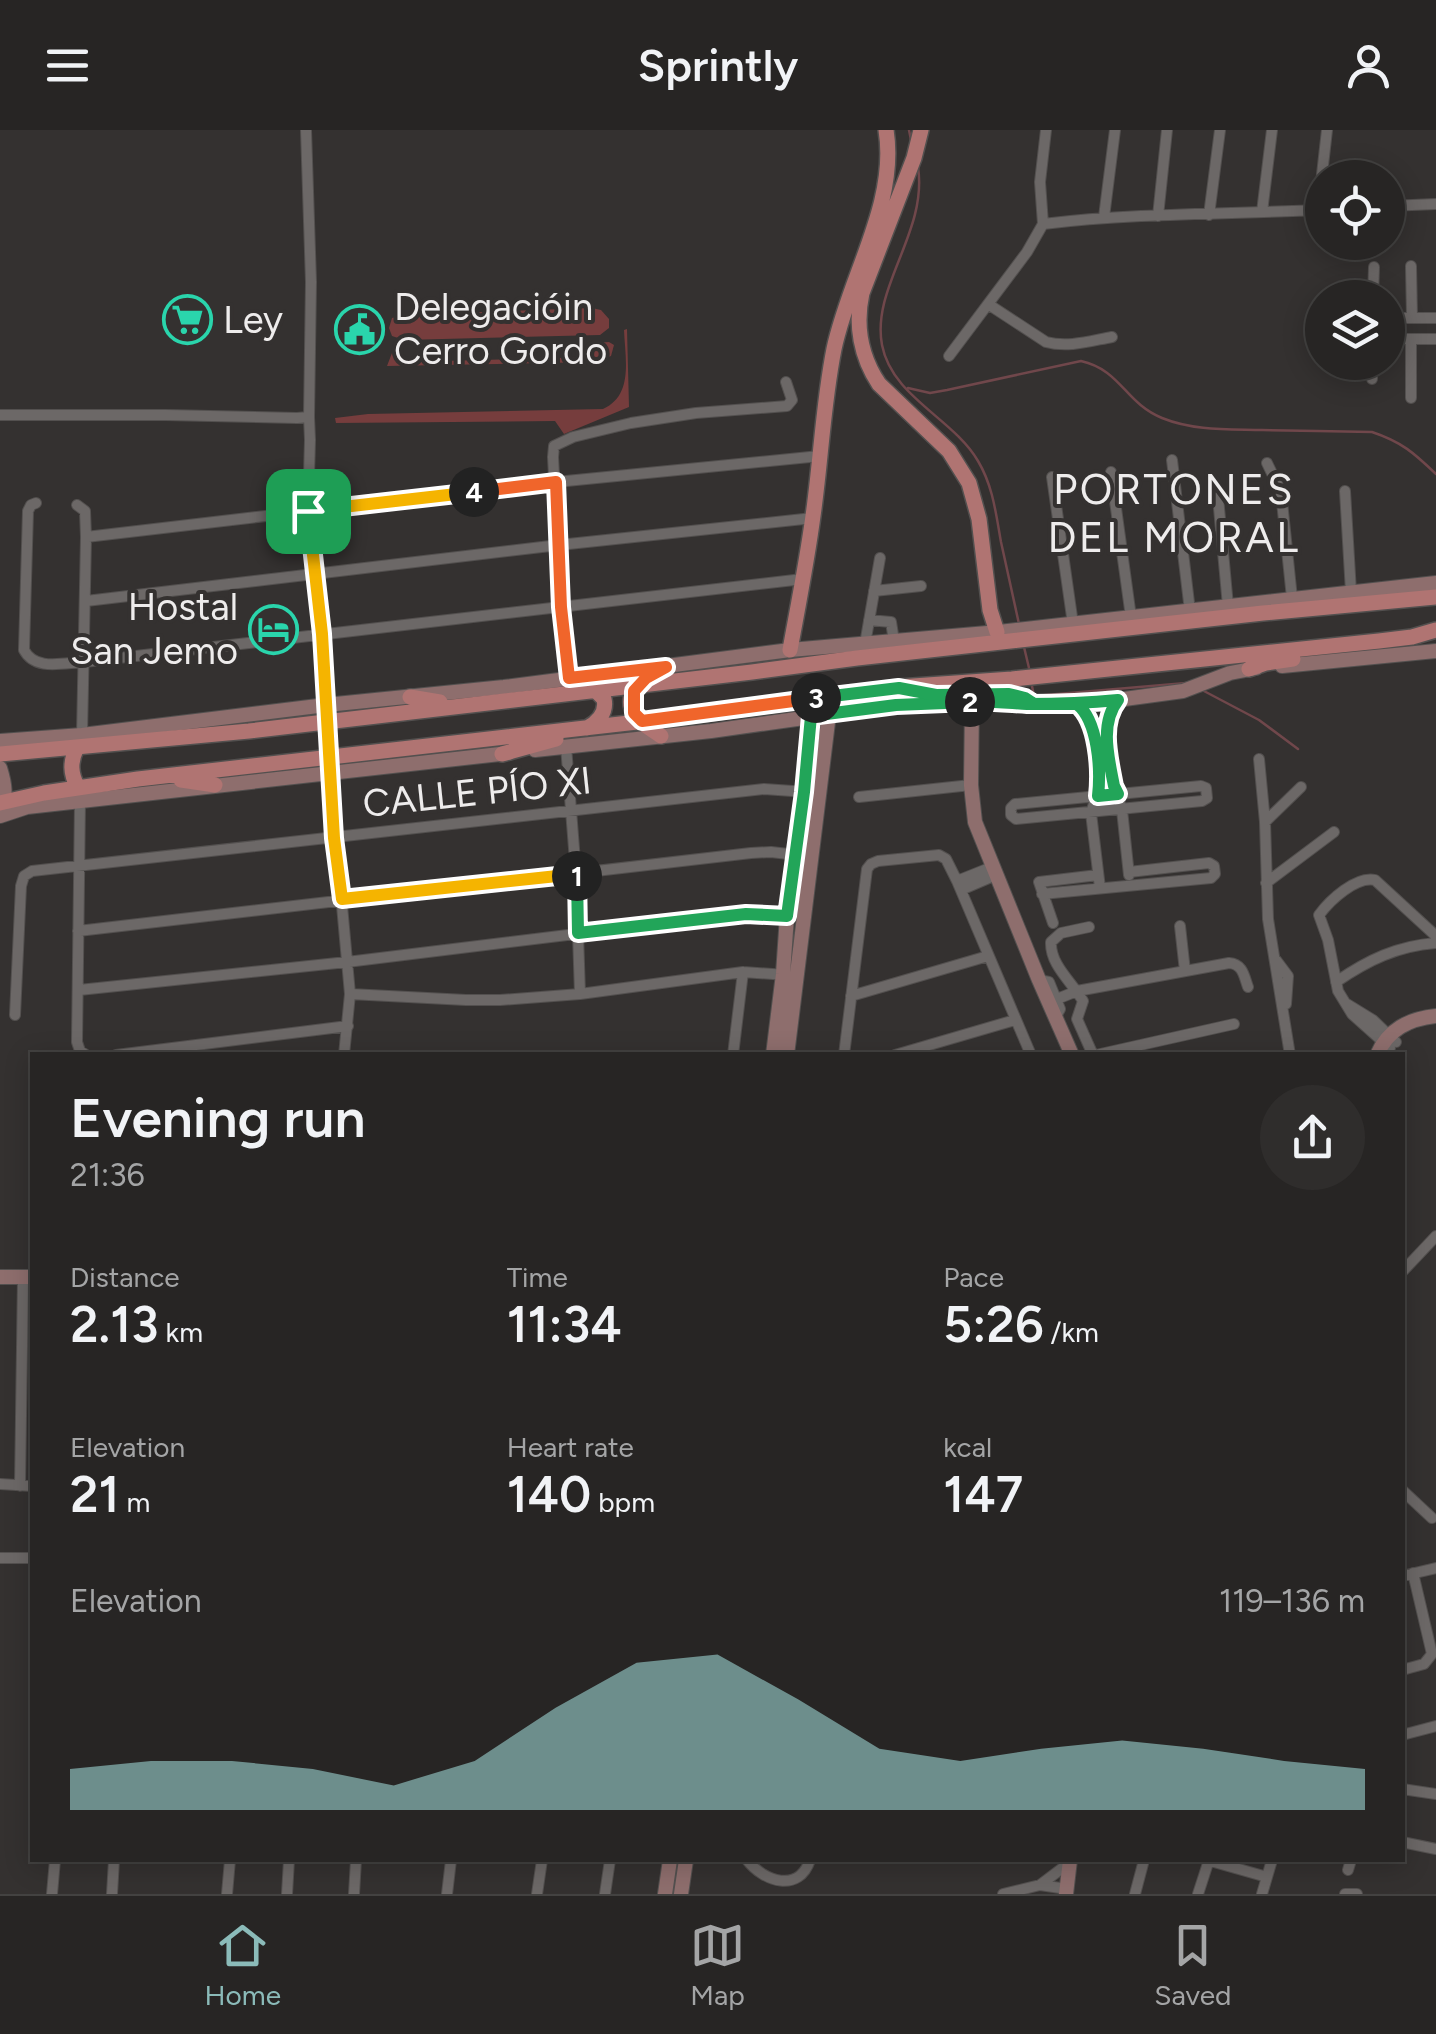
<!DOCTYPE html>
<html lang="en">
<head>
<meta charset="utf-8">
<style>
	body { margin:0; font-family:Figtree,sans-serif; background:#2f2d2c; color:#f1f3f6; height:100vh; display:flex; flex-direction:column; font-size:38px; white-space:nowrap }
	* { box-sizing:border-box; margin:0 }
	p { font-size:32px; color:#a4a5a6 }
	.icon { flex:none; width:55px; height:55px; fill:none; stroke:currentColor; stroke-width:2; stroke-linecap:round; stroke-linejoin:round }
	.map { position:relative; flex:1; overflow:hidden }
	.sheet { position:absolute; left:30px; top:922px; width:1375px; height:810px; display:flex; flex-direction:column; background:#272524; border-radius:0px; box-shadow:0 5px 25px #0003,0 0 0 2px #434241 }
	.sheet>* { flex:none }
	.tools { position:absolute; left:1305px; top:30px; display:grid; gap:20px }
	.tools a { display:grid; place-items:center; width:100px; height:100px; border-radius:50%; background:#272524; box-shadow:0 5px 25px #0003,0 0 0 2px #434241; font-size:50px }
	.pin { position:absolute; display:grid; place-items:center; width:85px; height:85px; color:#fff; margin:-42px; border-radius:20px; box-shadow:0 5px 15px #0006 }
	.km { position:absolute; width:50px; height:50px; margin:-25px; border-radius:50%; background:#222; color:#fff; font-size:28px; line-height:50px; text-align:center }
	.round { display:grid; place-items:center; flex:none; width:105px; height:105px; border-radius:52px; background:#2f2d2c }
	.overview { display:flex; align-items:center; justify-content:space-between; height:170px; padding:0 40px }
	h1 { font-size:55px; font-weight:600; line-height:75px }
	.metrics { display:grid; grid-template-columns:repeat(3,1fr); gap:15px; height:170px; padding:10px 40px }
	.metrics div { display:grid; align-content:center }
	.metrics b { font-size:50px; font-weight:600 }
	.metrics small { font-size:28px; font-weight:400 }
	.metrics p { font-size:28px }
	.chart { height:280px; padding:20px 40px }
	.chart p { display:flex; justify-content:space-between }
	.chart svg { width:100%; height:180px; margin-top:10px; fill:#8bbbb9; opacity:.7 }
	header { display:flex; justify-content:space-between; align-items:center; height:130px; padding:0 40px; background:#272524; font-size:45px; font-weight:600 }
	.tab-bar { display:flex; justify-content:space-around; align-items:center; height:140px; border-top:2px solid #434241; background:#272524; font-size:28px; color:#a4a5a6 }
	.tab-bar a { display:grid; justify-items:center; gap:5px }
	.tab-bar .selected { color:#8bbbb9 }
	.map>svg:first-child { display:block }
	.green { fill:#763d3d }
	.lines { fill:none; stroke-linecap:round; stroke-linejoin:round }
	.stream { stroke:#70474b; stroke-width:2.5 }
	.street-casing { stroke:#53504f; stroke-width:12 }
	.secondary-casing { stroke:#53504f; stroke-width:16 }
	.primary-casing { stroke:#53504f; stroke-width:18 }
	.street { stroke:#6c6867; stroke-width:10 }
	.secondary { stroke:#8e6e6d; stroke-width:14 }
	.primary { stroke:#b07472; stroke-width:15 }
	.split-1-casing { stroke:#fff; stroke-width:20 }
	.split-2-casing { stroke:#fff; stroke-width:20 }
	.split-3-casing { stroke:#fff; stroke-width:20 }
	.split-4-casing { stroke:#fff; stroke-width:20 }
	.split-5-casing { stroke:#fff; stroke-width:20 }
	.split-1 { stroke:#f5b400; stroke-width:12 }
	.split-2 { stroke:#22a559; stroke-width:12 }
	.split-3 { stroke:#22a559; stroke-width:12 }
	.split-4 { stroke:#f0652b; stroke-width:12 }
	.split-5 { stroke:#f5b400; stroke-width:12 }
	.labels { text-anchor:middle; stroke-width:8; stroke-linejoin:round; paint-order:stroke }
	.poi-label { font-size:38px; fill:#eeecec; stroke:#343130; text-anchor:start }
	.street-label { font-size:38px; fill:#eeecec; stroke:#343130 }
	.quarter-label { font-size:42px; letter-spacing:2.5px; fill:#eeecec; stroke:#343130 }
</style>
</head>
<body>
<header><svg class="icon" aria-label="menu" viewBox="0 0 24 24"><path d="M4 6h16M4 12h16M4 18h16"/></svg>Sprintly<svg class="icon" aria-label="person" viewBox="0 0 24 24"><circle cx="12" cy="8" r="4"/><path d="M4 21q1-7 8-7t8 7"/></svg></header>
<div class="map">
<svg width="1436" height="1764" viewBox="0 0 1436 1764">
	<rect width="100%" height="100%" fill="#343130"/>
	<path class="green" d="M592 178 601 180 609 189V198L600 205 404 210 392 206 389 198 392 188 402 185Z
		M627 199 629 277 564 304 555 291 336 293 335 288 368 284 603 279C634 265 625 228 624 200Z
		M609 212 614 215 611 226 595 232 387 236 392 223 401 218 403 232 594 227 595 213Z"/>
	<g class="lines">
		<path class="stream" d="M909 0 911 10
			M918 37C928 102 871 157 882 215 892 267 953 288 978 331 993 356 996 384 1001 412 1007 440 1013 467 1019 494
			M908 258 930 263 947 260 1081 231C1121 240 1125 273 1162 288 1194 301 1229 299 1262 300 1299 301 1335 301 1372 302 1402 312 1414 323 1436 344
			M1024 517 1029 538
			M1031 551 1034 566 1186 553
			M1202 560 1259 590 1298 619"/>
		<defs>
			<path id="street" d="M306 0 311 152 309 287 310 310 308 381 322 504 326 575
				M1388 76 1436 74
				M1318 80 1327 0
				M1262 82 1272 0
				M1209 85 1220 0
				M1158 86 1167 0
				M1104 87 1115 0
				M1043 94C1135 83 1229 84 1322 80
				M1043 94 1040 52 1046 0
				M1411 136 1412 188
				M1373 168 1374 137
				M988 174 1046 212C1068 218 1090 211 1112 207
				M1388 188H1436
				M1388 209H1436
				M1411 209V268
				M949 226 1027 122 1043 94
				M1372 249V232
				M0 285H166L297 288 309 287
				M1172 330 1190 481
				M1267 333 1281 362 1292 468
				M1111 342 1131 487
				M1052 347 1073 494
				M1345 361 1351 462
				M1218 367 1228 476
				M36 373 31 375 28 381 24 520C35 541 62 533 84 532L803 449
				M77 375 85 381 86 407 82 605
				M86 407 556 352 820 326
				M874 461 921 456
				M86 471 559 415 813 388
				M869 490 891 492 894 511
				M865 514 880 428
				M569 548 561 477 553 327 554 316 573 307 631 293 696 283 787 276 792 270 786 252
				M1117 570 1110 581 1107 596 1114 656 1122 680 1129 745
				M1077 573 1087 584 1095 607 1099 658 1091 683 1100 758
				M566 616 576 744 580 864
				M1259 629 1265 692 1268 789 1290 925
				M330 643 350 864 344 925
				M1201 656 1206 658 1207 668 1202 671 1016 689 1011 685V678L1015 674Z
				M859 667 971 655
				M80 671 77 912 80 921 86 925
				M1265 692 1301 657
				M957 751 992 737
				M1266 753 1334 702
				M961 760 996 745
				M1042 764 1211 748 1215 744 1214 736 1209 733 1129 742
				M1053 793 1039 752 1098 745
				M1180 796 1185 841
				M1089 797 1061 803 1051 812C1050 835 1072 852 1083 871L1077 889 1093 925
				M78 801 751 723 771 722 797 725
				M1276 830 1288 846 1286 874
				M1039 850 1049 852 1060 879 1055 888
				M1336 852C1368 830 1397 816 1436 813
				M79 860 347 832 707 788 746 784 787 786
				M350 864 466 870H500L580 864 743 842 787 845
				M851 866 988 826
				M1057 869 1077 861 1229 833C1243 834 1244 846 1248 857
				M1347 874 1373 890 1396 912
				M15 885 21 756 24 746 32 741 764 659 807 662
				M1390 918 1352 884 1338 861 1328 810 1319 785C1330 770 1356 746 1375 750L1436 806
				M116 925 348 896
				M733 925 743 842
				M844 925 867 739 871 734 878 731 939 725 946 729 957 751 1031 925
				M895 925 1015 890
				M1096 925 1234 894
				M1402 1142 1436 1106
				M0 1354 32 1356
				M20 1356 23 1147
				M1402 1360 1432 1388
				M0 1428H32
				M1402 1446 1436 1438
				M1402 1540 1424 1534 1432 1524 1413 1443
				M1402 1605 1436 1596
				M1402 1659 1436 1664
				M1402 1712 1436 1719
				M747 1730C764 1752 799 1763 810 1730
				M1207 1730 1267 1747
				M1348 1740 1351 1730
				M1040 1755 1069 1733
				M52 1764 55 1730
				M112 1764 114 1730
				M227 1764 230 1730
				M287 1764 289 1730
				M354 1764 356 1730
				M447 1764 451 1730
				M537 1764 542 1730
				M605 1764 610 1730
				M1003 1764 1040 1755 1067 1759
				M1135 1764 1144 1730
				M1198 1764 1209 1730
				M1262 1764 1272 1730
				M1345 1764H1357"/>
			<path id="secondary" d="M1282 536 1436 521
				M972 572 971 655 975 692 1039 850 1072 925
				M326 584 330 638
				M0 611 82 605 326 575 504 557 790 520 999 502 1436 453
				M535 620 711 601 896 575 984 571 1056 574 1117 570 1183 561 1230 543 1256 538
				M0 638C5 654 7 666 0 681
				M0 686 27 677 509 623
				M773 925 783 844 787 786 797 725 811 586
				M787 925 829 584
				M1377 925C1388 899 1409 889 1436 886
				M0 1147H32
				M665 1764 670 1730
				M681 1764 686 1730
				M1066 1764 1070 1730"/>
			<path id="primary" d="M921 0 914 28 862 163C855 195 861 227 879 254L949 321 969 353 979 389 990 480 997 502
				M790 520C798 476 807 431 813 386 821 330 823 274 834 219 849 147 898 73 886 0
				M1249 539 1266 533 1293 529
				M917 562C955 570 1000 552 1034 574
				M410 567 440 572
				M587 598C598 592 607 582 604 569L595 560
				M661 606C653 600 641 594 635 585 620 562 649 545 666 537
				M77 617C70 632 70 643 78 658
				M0 624 249 601 752 542 857 528 1263 483 1436 467
				M502 624 556 609
				M181 650 215 655
				M0 673 44 663 138 649 690 586 899 557 1012 549 1379 511 1412 507 1436 500"/>
		</defs>
		<use href="#street" class="street-casing"/>
		<use href="#secondary" class="secondary-casing"/>
		<use href="#primary" class="primary-casing"/>
		<use href="#street" class="street"/>
		<use href="#secondary" class="secondary"/>
		<use href="#primary" class="primary"/>
	</g>
	<g class="lines">
		<defs>
			<path id="split-1" d="M308 381 322 504 334 708 342 769 576 744 577 746"/>
			<path id="split-2" d="M577 746 578 803 746 784 787 786 804 662 811 586 896 575 970 572"/>
			<path id="split-3" d="M816 568 899 558 936 565 1009 564 1025 568 1034 574H1077C1098 591 1101 639 1098 666L1118 664 1114 656C1109 629 1099 594 1118 570 1087 573 1057 574 1027 574 1008 573 989 571 970 572"/>
			<path id="split-4" d="M474 362 556 352 561 477 569 548 666 537 646 548 634 561V583L642 591 816 568"/>
			<path id="split-5" d="M308 381 474 362"/>
		</defs>
		<use href="#split-1" class="split-1-casing"/>
		<use href="#split-2" class="split-2-casing"/>
		<use href="#split-3" class="split-3-casing"/>
		<use href="#split-4" class="split-4-casing"/>
		<use href="#split-5" class="split-5-casing"/>
		<use href="#split-1" class="split-1"/>
		<use href="#split-2" class="split-2"/>
		<use href="#split-3" class="split-3"/>
		<use href="#split-4" class="split-4"/>
		<use href="#split-5" class="split-5"/>
	</g>
	<defs>
		<symbol id="supermarket-ring" viewBox="-11 -11 22 22"><circle r="9.5" fill="#343130" stroke="#2ad5ac" stroke-width="1.5"/><path d="M-6-5.5h2.5l.6 2H6L4.5 2H-2.5L-4.4-4H-6ZM-1.5 3.2a1.3 1.3 0 1 0 .1 0ZM3 3.2a1.3 1.3 0 1 0 .1 0Z" fill="#2ad5ac"/></symbol>
		<symbol id="civic-ring" viewBox="-11 -11 22 22"><circle r="9.5" fill="#343130" stroke="#2ad5ac" stroke-width="1.5"/><path d="M-.6-6.5H3V-4.5H.6V-3L4-1V1h2V6H-6V1h2V-1L-.6-3ZM-1.2 2.5V6h2.4V2.5Z" fill="#2ad5ac"/></symbol>
		<symbol id="hotel-ring" viewBox="-11 -11 22 22"><circle r="9.5" fill="#343130" stroke="#2ad5ac" stroke-width="1.5"/><path d="M-6-4.5h1.5V1H6V5H4.5V3h-9V5H-6ZM-4 0a1.8 1.8 0 1 1 3.6 0ZM.5 0V-2.5h3Q6-2.5 6 0Z" fill="#2ad5ac"/></symbol>
	</defs>
	<g fill-rule="evenodd">
		<use href="#supermarket-ring" x="160" y="162" width="55" height="55"/>
		<use href="#civic-ring" x="332" y="172" width="55" height="55"/>
		<use href="#hotel-ring" x="246" y="472" width="55" height="55"/>
	</g>
	<g class="labels">
		<g class="poi-label">
			<text x="394" y="190">Delegacióin<tspan x="394" dy="44">Cerro Gordo</tspan></text>
			<text x="223" y="203">Ley</text>
			<text x="238" y="490" text-anchor="end">Hostal<tspan x="238" dy="44">San Jemo</tspan></text>
		</g>
		<g class="street-label">
			<text transform="translate(477 662) rotate(-6)" y="13">CALLE PÍO XI</text>
		</g>
		<g class="quarter-label">
			<text x="1174" y="374">PORTONES<tspan x="1174" dy="48">DEL MORAL</tspan></text>
		</g>
	</g>
</svg>
<div class="tools">
<a><svg class="icon" aria-label="locate" viewBox="0 0 24 24"><circle cx="12" cy="12" r="6"/><path d="M12 2v4M12 18v4M2 12h4M18 12h4"/></svg></a>
<a><svg class="icon" aria-label="layers" viewBox="0 0 24 24"><path d="M12 4l9 5-9 5-9-5zM3 14l9 5 9-5"/></svg></a>
</div>
<div class="pin" style="left:308px;top:381px;background:#1e9e55"><svg class="icon" aria-label="arrive" viewBox="0 0 24 24"><path d="M6 21V4h12l-3 4 3 4H6"/></svg></div>
<b class="km" style="left:577px;top:746px">1</b>
<b class="km" style="left:970px;top:572px">2</b>
<b class="km" style="left:816px;top:568px">3</b>
<b class="km" style="left:474px;top:362px">4</b>
<section class="sheet">
<div class="overview"><div><h1>Evening run</h1><p>21:36</p></div><a class="round"><svg class="icon" aria-label="share" viewBox="0 0 24 24"><path d="M12 15V3M7 8l5-5 5 5M5 13v7h14v-7"/></svg></a></div>
<div class="metrics">
<div><p>Distance</p><b>2.13<small> km</small></b></div>
<div><p>Time</p><b>11:34</b></div>
<div><p>Pace</p><b>5:26<small> /km</small></b></div>
</div>
<div class="metrics">
<div><p>Elevation</p><b>21<small> m</small></b></div>
<div><p>Heart rate</p><b>140<small> bpm</small></b></div>
<div><p>kcal</p><b>147</b></div>
</div>
<div class="chart"><p><span>Elevation</span>119–136 m</p>
<svg viewBox="0 0 160 44" preserveAspectRatio="none"><path d="M0 44V34L10 32L20 32L30 34L40 38L50 32L60 19L70 8L80 6L90 17L100 29L110 32L120 29L130 27L140 29L150 32L160 34V44z"/></svg>
</div>
</section>
</div>
<nav class="tab-bar">
<a class="selected"><svg class="icon" aria-label="home" viewBox="0 0 24 24"><path d="M3 11l9-7 9 7M6 9v11h12V9"/></svg>Home</a>
<a><svg class="icon" aria-label="map" viewBox="0 0 24 24"><path d="M3 6l6-2 6 2 6-2v14l-6 2-6-2-6 2zM9 4v14M15 6v14"/></svg>Map</a>
<a><svg class="icon" aria-label="saved" viewBox="0 0 24 24"><path d="M7 4h10v16l-5-4-5 4z"/></svg>Saved</a>
</nav>
</body>
</html>
